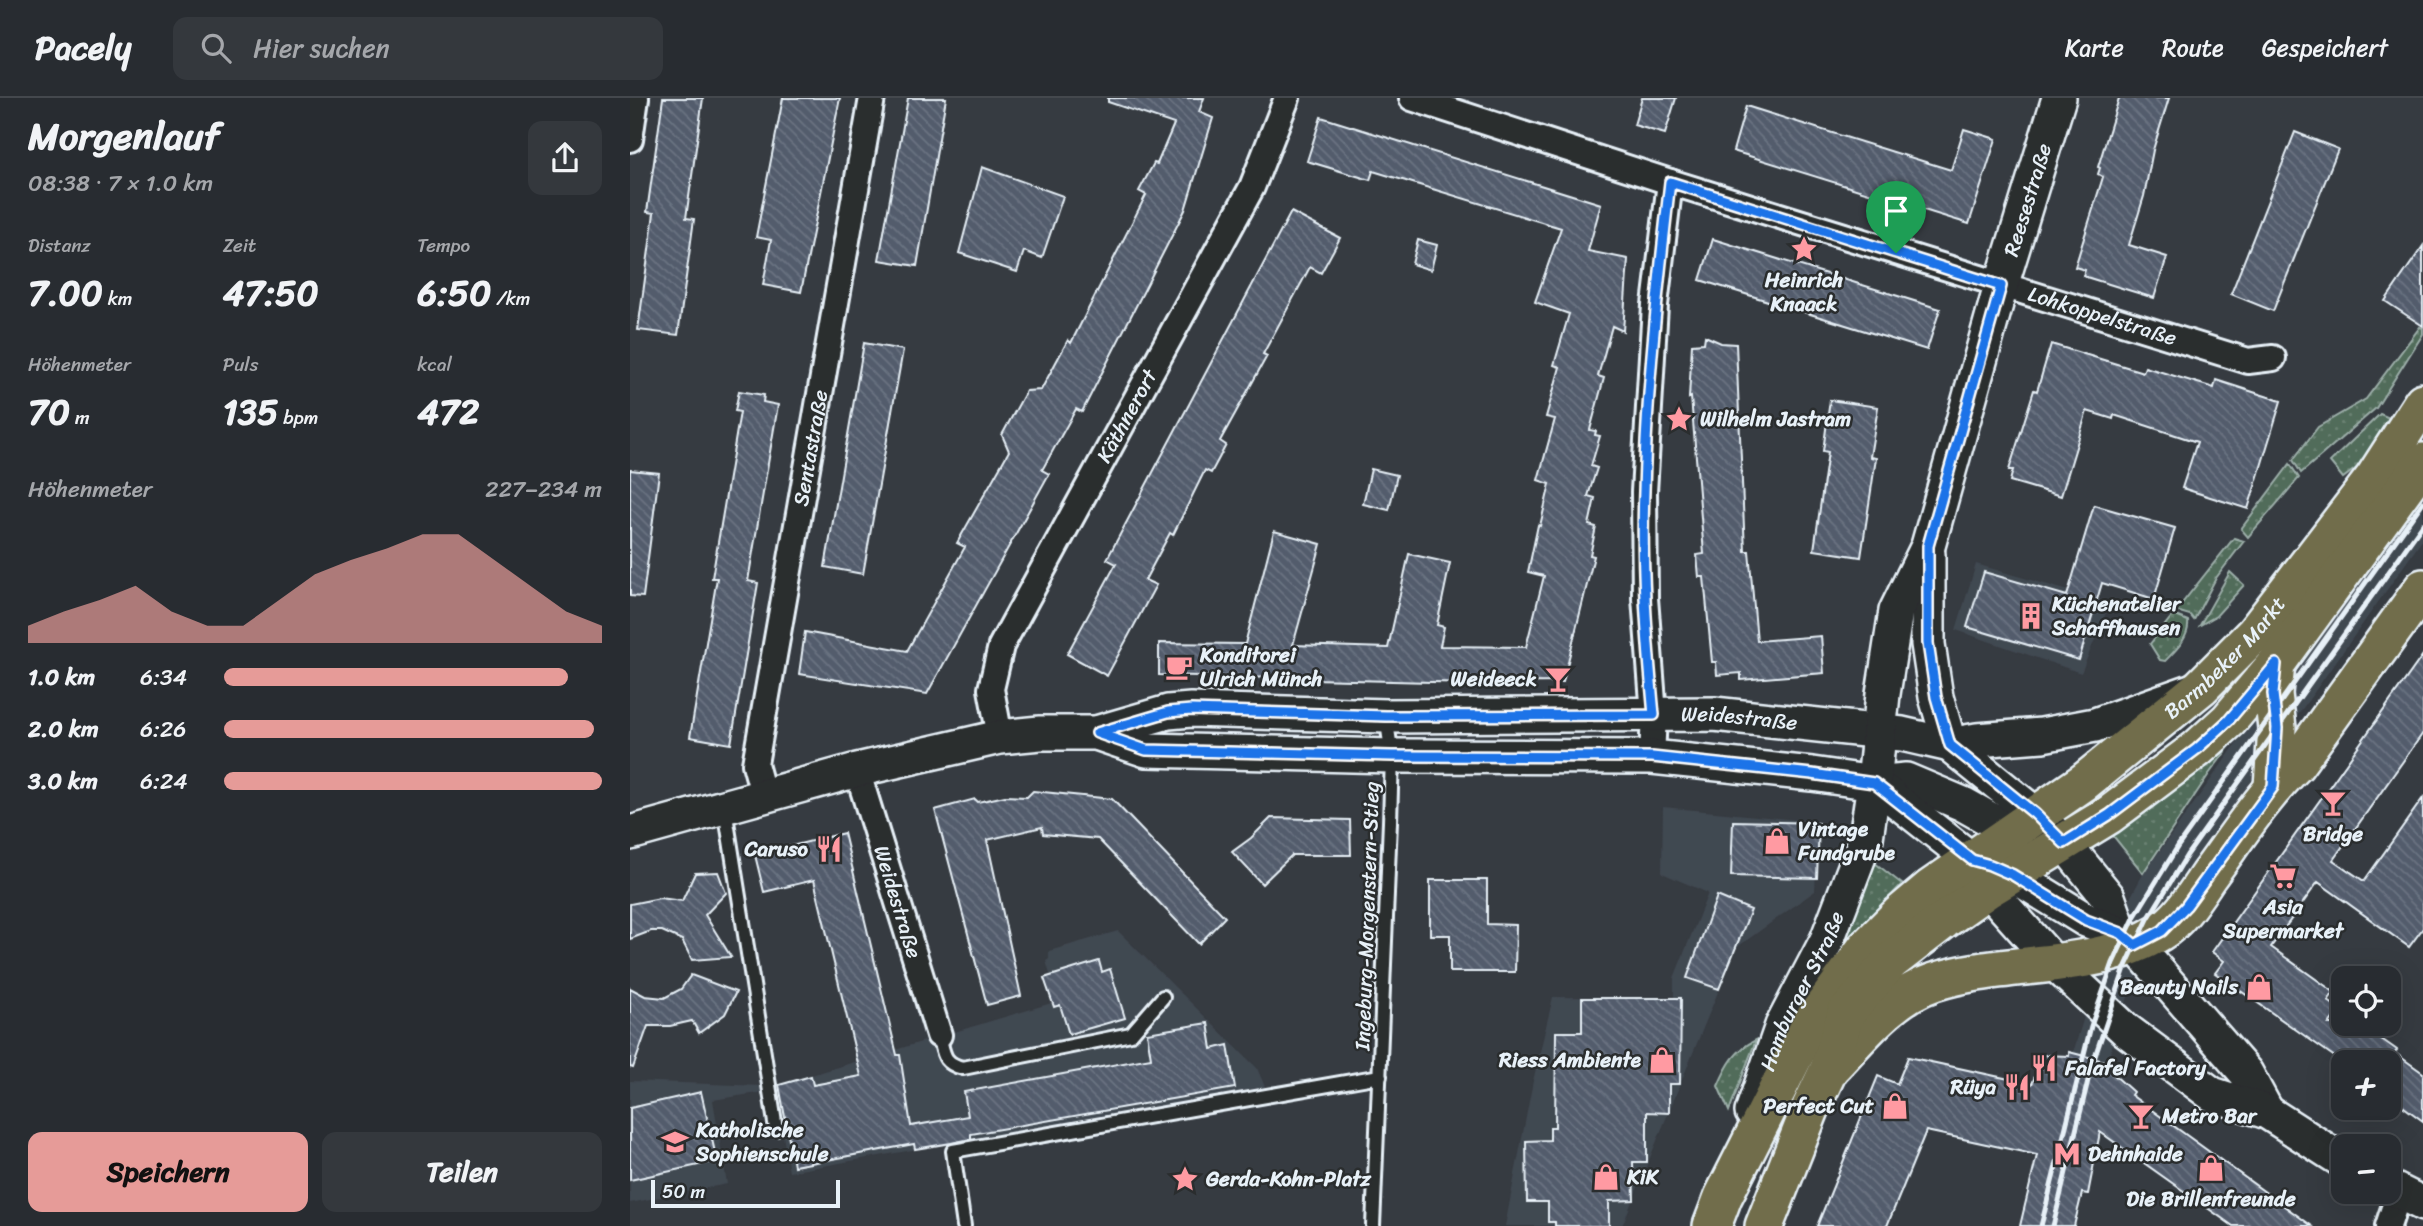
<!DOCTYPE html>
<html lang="de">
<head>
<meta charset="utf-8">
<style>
	body { margin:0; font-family:Sriracha,sans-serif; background:#34383d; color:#f1f3f6; height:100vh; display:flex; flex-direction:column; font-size:26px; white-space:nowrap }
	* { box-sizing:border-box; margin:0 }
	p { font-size:23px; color:#a5a7ab }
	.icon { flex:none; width:38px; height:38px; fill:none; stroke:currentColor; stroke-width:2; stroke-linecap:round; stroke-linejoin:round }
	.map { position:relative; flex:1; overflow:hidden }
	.panel { display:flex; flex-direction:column; background:#282c31; width:630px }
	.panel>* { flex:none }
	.controls { position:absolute; left:1701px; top:868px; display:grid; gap:14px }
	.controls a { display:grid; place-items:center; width:70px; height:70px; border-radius:14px; background:#282c31; box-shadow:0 7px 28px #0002,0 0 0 2px #44484d; font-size:35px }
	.scale { position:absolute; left:21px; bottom:18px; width:189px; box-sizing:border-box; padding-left:7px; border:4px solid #e8f1f8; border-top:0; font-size:19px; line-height:24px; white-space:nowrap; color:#e8f1f8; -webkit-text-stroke:5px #2a2d2e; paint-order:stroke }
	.pin { position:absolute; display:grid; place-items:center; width:60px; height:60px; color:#fff; margin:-72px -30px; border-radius:50% 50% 50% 0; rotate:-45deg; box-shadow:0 0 7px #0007 }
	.pin .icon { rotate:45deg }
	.round { display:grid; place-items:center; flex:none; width:74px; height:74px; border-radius:14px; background:#34383d }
	.overview { display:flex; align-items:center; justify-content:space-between; height:119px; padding:0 28px }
	h1 { font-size:38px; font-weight:700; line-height:52px }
	.figures { display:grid; grid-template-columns:repeat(3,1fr); gap:10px; height:119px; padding:7px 28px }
	.figures div { display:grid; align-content:center }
	.figures b { font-size:35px; font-weight:700 }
	.figures small { font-size:19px; font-weight:400 }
	.figures p { font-size:19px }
	.chart { height:196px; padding:14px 28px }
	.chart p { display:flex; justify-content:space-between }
	.chart svg { width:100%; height:126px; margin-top:7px; fill:#e69b98; opacity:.7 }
	.cta { display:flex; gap:14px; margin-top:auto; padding:14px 28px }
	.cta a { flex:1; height:80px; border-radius:14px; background:#e69b98; color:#111; font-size:28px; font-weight:700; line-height:80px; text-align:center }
	.cta a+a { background:#34383d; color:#f1f3f6 }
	ul { padding:0 28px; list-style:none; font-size:23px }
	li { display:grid; grid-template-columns:112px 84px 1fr; align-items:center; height:52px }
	li i { height:18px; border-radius:9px; background:#e69b98 }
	header { display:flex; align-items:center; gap:42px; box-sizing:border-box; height:98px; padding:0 35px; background:#282c31; border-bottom:2px solid #44484d }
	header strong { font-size:33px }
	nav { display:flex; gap:38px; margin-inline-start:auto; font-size:24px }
	.search { width:490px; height:63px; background:#34383d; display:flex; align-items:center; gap:18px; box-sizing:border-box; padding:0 24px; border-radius:14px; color:#a5a7ab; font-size:26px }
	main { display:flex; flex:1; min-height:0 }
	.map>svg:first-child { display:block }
	.built { fill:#414851 }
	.grass { fill:url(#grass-dots); stroke:#9caea9; stroke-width:2 }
	.building { fill:url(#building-back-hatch); stroke:#e8f1f8; stroke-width:2 }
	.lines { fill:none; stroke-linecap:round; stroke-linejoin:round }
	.lane-casing { stroke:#e8f1f8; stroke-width:18 }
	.street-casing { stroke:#e8f1f8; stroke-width:30 }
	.secondary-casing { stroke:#e8f1f8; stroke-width:38 }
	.primary-casing { stroke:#e8f1f8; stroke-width:42 }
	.lane { stroke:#2a2d2e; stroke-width:12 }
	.street { stroke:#2a2d2e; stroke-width:24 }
	.secondary { stroke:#2a2d2e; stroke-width:33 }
	.primary { stroke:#716d4b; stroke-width:37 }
	.rail { stroke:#e8f1f8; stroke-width:5 }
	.route-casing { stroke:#fff; stroke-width:14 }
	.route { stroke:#1a73e8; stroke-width:9 }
	.labels { text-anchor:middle; stroke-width:5; stroke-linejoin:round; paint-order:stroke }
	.street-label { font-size:21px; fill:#e8f1f8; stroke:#2a2d2e }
	.poi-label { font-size:21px; font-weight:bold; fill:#e8f1f8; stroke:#2a2d2e; text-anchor:start }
</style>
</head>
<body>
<header>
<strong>Pacely</strong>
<div class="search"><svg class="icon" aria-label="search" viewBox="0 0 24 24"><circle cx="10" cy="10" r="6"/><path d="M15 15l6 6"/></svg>Hier suchen</div>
<nav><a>Karte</a><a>Route</a><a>Gespeichert</a></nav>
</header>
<main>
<section class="panel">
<div class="overview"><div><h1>Morgenlauf</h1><p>08:38 · 7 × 1.0 km</p></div><a class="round"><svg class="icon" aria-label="share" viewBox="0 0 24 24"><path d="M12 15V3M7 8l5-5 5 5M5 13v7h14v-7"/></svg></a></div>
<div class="figures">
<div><p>Distanz</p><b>7.00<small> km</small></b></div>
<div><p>Zeit</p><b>47:50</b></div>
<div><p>Tempo</p><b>6:50<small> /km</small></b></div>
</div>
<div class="figures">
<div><p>Höhenmeter</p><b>70<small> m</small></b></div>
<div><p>Puls</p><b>135<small> bpm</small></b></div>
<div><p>kcal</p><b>472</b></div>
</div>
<div class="chart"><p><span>Höhenmeter</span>227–234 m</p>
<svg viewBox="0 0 160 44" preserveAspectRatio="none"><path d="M0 44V38L10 33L20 29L30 24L40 33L50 38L60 38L70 29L80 20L90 15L100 11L110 6L120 6L130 15L140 24L150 33L160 38V44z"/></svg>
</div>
<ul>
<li><b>1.0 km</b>6:34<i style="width:91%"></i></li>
<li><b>2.0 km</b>6:26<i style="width:98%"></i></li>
<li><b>3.0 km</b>6:24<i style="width:100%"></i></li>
</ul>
<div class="cta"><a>Speichern</a><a>Teilen</a></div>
</section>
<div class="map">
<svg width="1793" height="1128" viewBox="0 0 1793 1128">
	<defs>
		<pattern id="grass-dots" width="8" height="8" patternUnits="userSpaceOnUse" patternTransform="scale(1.75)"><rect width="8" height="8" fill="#516c5a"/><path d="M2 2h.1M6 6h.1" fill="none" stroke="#6a8172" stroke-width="1.8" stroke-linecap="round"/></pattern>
		<pattern id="building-back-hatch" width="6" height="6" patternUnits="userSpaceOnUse" patternTransform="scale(1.75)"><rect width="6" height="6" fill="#525c6c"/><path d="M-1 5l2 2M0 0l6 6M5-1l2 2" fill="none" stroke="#6b7482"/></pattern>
	</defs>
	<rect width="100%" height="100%" fill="#363b41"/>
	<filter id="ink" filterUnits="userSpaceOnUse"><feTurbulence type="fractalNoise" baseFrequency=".0143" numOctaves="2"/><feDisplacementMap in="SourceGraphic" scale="14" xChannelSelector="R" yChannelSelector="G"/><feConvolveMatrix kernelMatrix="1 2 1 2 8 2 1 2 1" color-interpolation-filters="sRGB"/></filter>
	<g filter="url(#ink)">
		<path class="built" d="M1793 384V441L1562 766 1533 813 1501 890 1477 964 1443 955 1466 879 1485 828 1512 778Z
			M1346 466 1480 505 1451 575 1326 532Z
			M1033 709 1188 724 1185 793 1106 850 992 1128H875L903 983 923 899 1044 900V880L1078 795 1032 775Z
			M488 833 627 970 635 989 159 1074 145 988 428 903 416 863 419 861V853Z
			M0 983 133 988 134 994 83 1002 97 1086 0 1105Z"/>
		<path class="grass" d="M1790 229 1793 230V236L1746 310 1671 375 1663 362 1688 329 1736 301Z
			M1750 316 1764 322 1737 362 1713 380 1700 364Z
			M1660 366 1669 380 1618 439 1611 431Z
			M1604 440 1614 443 1586 480 1564 522 1560 517 1546 513Z
			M1600 474 1614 487 1586 518 1570 527Z
			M1543 517 1558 523C1560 539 1546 552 1535 563L1530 562 1520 546Z
			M1635 601 1579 676 1513 775 1480 734Z
			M1245 765 1272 786 1220 841 1214 840Z
			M1126 942 1099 1013 1088 988C1097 967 1105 952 1126 942Z"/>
		<path class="building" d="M33 0H73L56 120 64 121 48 237 8 232 24 115 17 114Z
			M153 0H210L171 194 133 187 141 142 126 139Z
			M278 0H316L287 168 249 162Z
			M478 0H574L569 14 583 20 555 112 452 314 446 311 412 372 419 376 297 596 169 576 175 534 277 553 335 449 327 445 379 353 372 337 396 293 411 292 438 242 441 245 516 97 509 93 524 65 527 66 544 26 478 4Z
			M1012 0H1046L1035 36 1004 27Z
			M1489 0H1539L1523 52 1514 98 1499 147 1537 159 1524 200 1453 178 1455 172 1445 169 1473 79 1468 76 1470 70 1468 69Z
			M1116 8 1321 72 1334 31 1366 41 1339 126 1103 53Z
			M691 19 971 106 958 153 998 161 993 233 982 228 968 278 974 280 960 332 966 333 965 337 970 338 961 368 967 370 958 398 965 400 959 427 966 429 960 457 964 458 933 584 842 585 529 577V545L615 546 644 433 691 446 663 547 758 550 779 456 820 465 807 527 814 529 810 548 896 549 914 478 898 474 908 427 910 428 920 386 908 382 925 321 916 319 930 269 924 267 939 216 905 204 931 130 743 73 740 82 677 63Z
			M1665 34 1708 51 1643 213 1601 196Z
			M352 69 433 98 412 160 394 153 387 174 329 155Z
			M661 114 710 140 691 175 680 169 633 256 637 258 590 343 596 347 581 375 575 372 543 437 540 435 515 482 526 487 477 578 437 556 486 466 477 461Z
			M1083 141 1310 211 1297 252 1070 182Z
			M788 142 807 147 801 172 782 166Z
			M1793 148V228L1755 203Z
			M1075 238 1091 245 1106 246 1115 453H1119L1127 543 1191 538 1194 575 1111 582V575L1087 577 1086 564H1082L1074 479H1069L1067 457 1074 456 1061 299 1059 300 1062 246 1074 245Z
			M234 245 273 252 233 476 195 469Z
			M1421 246 1513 274 1515 269 1584 290 1586 282 1651 303 1618 411 1552 390 1567 344 1484 317 1483 321 1457 313 1431 398 1380 383 1383 372H1379L1404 292 1407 293Z
			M109 293 134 297 133 304 148 307 118 483 128 485 101 646 60 639 87 480H82L110 314 105 313Z
			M1200 302 1248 309 1240 359 1246 360 1231 459 1184 452 1198 354 1193 353Z
			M741 371 767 377 759 412 733 406Z
			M0 372 29 375 13 499 0 498Z
			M1464 407 1545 430 1524 501 1472 485 1449 562 1337 529 1354 474 1437 498Z
			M1793 557V635L1703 762 1734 783 1793 700V830L1779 849 1688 784 1641 849 1704 894 1698 903 1710 911 1699 926H1730L1767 952 1765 955 1793 975V1023L1759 998V964H1712L1585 875 1594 863 1582 854Z
			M403 693 482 701 595 819 569 846 468 741 413 736 412 729 357 742 391 898 357 907 305 712 345 701 348 704 375 698 397 699Z
			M641 720 720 722 721 757H662L632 786 602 754 621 740Z
			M1103 723 1189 725 1187 780 1101 778Z
			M214 735 267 957H270L281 1028 338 1018 334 994 521 960 517 935 578 925 582 951 598 947 605 990 341 1036V1041L321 1045 285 1051 284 1046 164 1068 149 987 181 978 183 987 231 978 184 782 134 794 125 757Z
			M88 774 96 795 75 817 101 859 62 862 52 842 32 833H21L0 841V806L30 800 52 803 65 775Z
			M800 782H857V826L886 827 885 874H820V837H800Z
			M1087 798 1121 812 1089 891 1057 880Z
			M469 863 472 874 480 871 495 920 439 936 430 907 424 909 414 880Z
			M61 877 106 894 95 916 69 935 62 923 40 928H18L3 970 0 969V890L15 898 34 900 51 891Z
			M952 900H1051L1050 986H1039V1015L1017 1014V1064H1003L1004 1102 979 1103V1128H925V1124H918V1104H897L896 1043 920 1042V1029H925L926 934H952Z
			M1439 954 1482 965V975L1503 994 1501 997 1682 1128H1603L1470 1034 1458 1096 1452 1095 1444 1128H1390L1407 1057 1296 1033 1257 1128H1187L1248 978 1267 986 1278 959 1402 986 1413 957 1439 958Z
			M71 994 87 1063 0 1082V1010Z"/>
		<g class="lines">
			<defs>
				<path id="lane" d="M95 711 146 1031
					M309 937C314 955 312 965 333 970L501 936 533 899
					M334 1128 323 1053 750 978
					M743 1128 760 724 762 658 756 618"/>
				<g id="street">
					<path id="s1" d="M782 0 1040 84 1618 263 1643 260"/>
					<path d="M0 41 6 0"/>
					<path id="s2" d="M370 639 361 591 371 548 622 89 657 0"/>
					<path d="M1022 659 1024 617 1015 500 1014 394 1025 207 1040 84"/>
					<path id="s3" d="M227 672 309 937"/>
					<path id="s4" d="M134 699 125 666 242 0"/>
					<path d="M1758 1128 1769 1095"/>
				</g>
				<g id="secondary">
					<path d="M1298 456V546L1306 599 1320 647"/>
					<path d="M466 635 516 652 762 658 1022 659 1182 676 1244 685 1276 682 1333 706 1381 733 1404 743"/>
					<path d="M1320 647 1405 716 1434 745 1478 799 1491 836 1505 847 1616 975 1637 1014"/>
					<path d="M1244 685 1342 762 1358 791 1423 864 1496 932 1582 996 1637 1014 1713 1063"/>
					<path id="s5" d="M0 735 227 672 370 639 410 635H466L538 614 561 612 756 618 1084 616 1272 636 1320 647 1347 642 1412 637 1465 627 1561 593"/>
					<path d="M1361 767 1383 777 1456 822 1491 836"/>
					<path id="s6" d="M1122 1014 1152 928 1197 842 1236 740 1244 685 1253 596 1266 513 1298 448 1371 188 1429 0"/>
					<path d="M1759 1089 1793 1106"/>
				</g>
				<g id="primary">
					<path d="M1643 689 1647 630 1643 596 1646 566"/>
					<path d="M1202 968C1232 937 1261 898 1304 884 1374 861 1467 874 1530 834 1550 822 1565 797 1578 778 1606 740 1632 699 1666 666L1793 490"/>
					<path id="s7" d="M1082 1128 1093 1099 1181 925 1236 850 1269 817 1301 790 1454 684 1571 589 1625 535 1744 380 1793 304"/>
					<path d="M1134 1128 1181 1009 1199 971 1216 915 1261 863 1314 822 1358 791 1479 717 1567 651 1599 622 1646 566 1793 364"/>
				</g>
			</defs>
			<use href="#lane" class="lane-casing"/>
			<use href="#street" class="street-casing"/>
			<use href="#secondary" class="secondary-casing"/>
			<use href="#primary" class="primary-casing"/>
			<use href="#lane" class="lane"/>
			<use href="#street" class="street"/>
			<use href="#secondary" class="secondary"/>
			<use href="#primary" class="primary"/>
			<path class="rail" d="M1411 1128 1461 928 1483 865 1505 818 1548 748 1793 404
				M1423 1128 1461 970 1495 870 1518 821 1557 757 1793 426"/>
		</g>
	</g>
	<g class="lines" filter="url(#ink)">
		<defs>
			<path id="route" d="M1040 84 1371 188 1298 448V545L1306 599 1320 647 1405 716 1434 745 1479 717 1567 651 1599 622 1646 566 1643 596 1647 630 1643 689 1556 808 1532 833 1505 847 1491 835 1456 822 1383 777 1360 767 1342 762 1244 685 1182 676 1022 659 762 658 516 652 467 635 538 614 561 612 756 618 1024 617C1017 542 1011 467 1014 393 1017 289 1028 187 1040 84Z"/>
		</defs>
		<use href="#route" class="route-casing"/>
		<use href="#route" class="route"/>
	</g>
	<defs>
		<symbol id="sight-bare" viewBox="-9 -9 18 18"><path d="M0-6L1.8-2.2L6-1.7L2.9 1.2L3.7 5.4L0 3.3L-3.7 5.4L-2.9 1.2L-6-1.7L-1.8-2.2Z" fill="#ff9aa2" stroke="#2a2d2e" stroke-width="2.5" paint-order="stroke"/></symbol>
		<symbol id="building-bare" viewBox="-9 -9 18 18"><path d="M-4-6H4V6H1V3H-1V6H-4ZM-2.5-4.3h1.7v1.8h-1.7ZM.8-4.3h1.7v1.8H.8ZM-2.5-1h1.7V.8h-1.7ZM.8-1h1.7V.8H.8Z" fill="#ff9aa2" stroke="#2a2d2e" stroke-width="2.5" paint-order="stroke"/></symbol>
		<symbol id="cafe-bare" viewBox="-9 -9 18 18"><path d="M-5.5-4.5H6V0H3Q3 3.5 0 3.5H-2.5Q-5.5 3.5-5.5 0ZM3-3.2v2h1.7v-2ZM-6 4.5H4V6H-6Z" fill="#ff9aa2" stroke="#2a2d2e" stroke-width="2.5" paint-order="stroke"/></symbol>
		<symbol id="bar-bare" viewBox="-9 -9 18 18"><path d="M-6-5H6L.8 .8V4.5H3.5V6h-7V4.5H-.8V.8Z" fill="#ff9aa2" stroke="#2a2d2e" stroke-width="2.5" paint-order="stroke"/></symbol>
		<symbol id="shop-bare" viewBox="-9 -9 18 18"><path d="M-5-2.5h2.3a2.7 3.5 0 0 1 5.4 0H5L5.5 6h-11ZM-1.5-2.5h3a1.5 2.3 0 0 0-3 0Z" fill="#ff9aa2" stroke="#2a2d2e" stroke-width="2.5" paint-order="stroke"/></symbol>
		<symbol id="restaurant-bare" viewBox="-9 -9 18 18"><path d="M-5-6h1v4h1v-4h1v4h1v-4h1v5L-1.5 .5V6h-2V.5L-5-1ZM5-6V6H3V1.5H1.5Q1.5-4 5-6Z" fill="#ff9aa2" stroke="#2a2d2e" stroke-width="2.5" paint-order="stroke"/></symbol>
		<symbol id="supermarket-bare" viewBox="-9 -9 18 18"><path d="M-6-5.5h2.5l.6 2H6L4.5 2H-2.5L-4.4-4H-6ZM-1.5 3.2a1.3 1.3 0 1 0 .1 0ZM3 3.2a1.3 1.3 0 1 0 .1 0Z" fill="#ff9aa2" stroke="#2a2d2e" stroke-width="2.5" paint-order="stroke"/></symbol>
		<symbol id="school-bare" viewBox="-9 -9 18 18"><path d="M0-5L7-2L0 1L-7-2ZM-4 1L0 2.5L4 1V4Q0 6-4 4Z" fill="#ff9aa2" stroke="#2a2d2e" stroke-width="2.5" paint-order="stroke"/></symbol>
		<symbol id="metro-bare" viewBox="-9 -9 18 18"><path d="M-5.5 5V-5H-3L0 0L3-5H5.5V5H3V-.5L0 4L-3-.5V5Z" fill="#ff9aa2" stroke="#2a2d2e" stroke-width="2.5" paint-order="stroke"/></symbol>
	</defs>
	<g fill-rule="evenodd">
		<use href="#sight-bare" x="1155" y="132" width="38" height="38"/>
		<use href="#sight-bare" x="1030" y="302" width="38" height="38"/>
		<use href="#building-bare" x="1382" y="499" width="38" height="38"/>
		<use href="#cafe-bare" x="530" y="550" width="38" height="38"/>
		<use href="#bar-bare" x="909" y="562" width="38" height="38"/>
		<use href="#bar-bare" x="1684" y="686" width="38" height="38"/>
		<use href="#shop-bare" x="1128" y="724" width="38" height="38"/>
		<use href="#restaurant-bare" x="180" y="732" width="38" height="38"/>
		<use href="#supermarket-bare" x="1634" y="759" width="38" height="38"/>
		<use href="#shop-bare" x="1610" y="870" width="38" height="38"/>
		<use href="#shop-bare" x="1013" y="943" width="38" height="38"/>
		<use href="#restaurant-bare" x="1395" y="951" width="38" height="38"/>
		<use href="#restaurant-bare" x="1368" y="970" width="38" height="38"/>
		<use href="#shop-bare" x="1246" y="989" width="38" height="38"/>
		<use href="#bar-bare" x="1492" y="999" width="38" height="38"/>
		<use href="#school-bare" x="26" y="1025" width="38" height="38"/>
		<use href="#metro-bare" x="1418" y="1037" width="38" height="38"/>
		<use href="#shop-bare" x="1562" y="1051" width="38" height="38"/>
		<use href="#shop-bare" x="957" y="1060" width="38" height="38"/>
		<use href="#sight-bare" x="536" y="1062" width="38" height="38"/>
	</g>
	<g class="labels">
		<g class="street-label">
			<text dy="7" stroke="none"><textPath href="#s6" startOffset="959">Reesestraße</textPath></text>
			<text dy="7" stroke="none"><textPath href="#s1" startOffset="724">Lohkoppelstraße</textPath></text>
			<text dy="7" stroke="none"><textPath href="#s2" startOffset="355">Käthnerort</textPath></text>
			<text dy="7" stroke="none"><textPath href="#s4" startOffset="355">Sentastraße</textPath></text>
			<text dy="7" stroke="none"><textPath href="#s7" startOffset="782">Barmbeker Markt</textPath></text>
			<text dy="7" stroke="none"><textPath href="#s5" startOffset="1125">Weidestraße</textPath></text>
			<text dy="7" stroke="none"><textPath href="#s3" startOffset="138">Weidestraße</textPath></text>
			<text transform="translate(737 818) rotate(-88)" y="7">Ingeburg-Morgenstern-Stieg</text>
			<text dy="7" stroke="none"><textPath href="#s6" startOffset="131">Hamburger Straße</textPath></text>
		</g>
		<g class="poi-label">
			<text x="1174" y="189" text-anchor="middle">Heinrich<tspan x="1174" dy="24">Knaack</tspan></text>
			<text x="1070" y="328">Wilhelm Jastram</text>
			<text x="1422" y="513">Küchenatelier<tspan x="1422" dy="24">Schaffhausen</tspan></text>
			<text x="570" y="564">Konditorei<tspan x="570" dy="24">Ulrich Münch</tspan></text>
			<text x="907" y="588" text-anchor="end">Weideeck</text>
			<text x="1168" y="738">Vintage<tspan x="1168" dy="24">Fundgrube</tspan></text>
			<text x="1703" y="743" text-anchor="middle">Bridge</text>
			<text x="178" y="758" text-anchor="end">Caruso</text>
			<text x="1653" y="816" text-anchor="middle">Asia<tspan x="1653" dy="24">Supermarket</tspan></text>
			<text x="1608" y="896" text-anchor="end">Beauty Nails</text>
			<text x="1011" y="969" text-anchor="end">Riess Ambiente</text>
			<text x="1435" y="977">Falafel Factory</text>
			<text x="1366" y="996" text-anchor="end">Rüya</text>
			<text x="1244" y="1015" text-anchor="end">Perfect Cut</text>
			<text x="1532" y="1025">Metro Bar</text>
			<text x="66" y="1039">Katholische<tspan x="66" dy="24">Sophienschule</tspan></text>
			<text x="1458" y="1063">Dehnhaide</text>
			<text x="997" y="1086">KiK</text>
			<text x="576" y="1088">Gerda-Kohn-Platz</text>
			<text x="1581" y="1108" text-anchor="middle">Die Brillenfreunde</text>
		</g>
	</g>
</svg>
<div class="controls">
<a><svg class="icon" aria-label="locate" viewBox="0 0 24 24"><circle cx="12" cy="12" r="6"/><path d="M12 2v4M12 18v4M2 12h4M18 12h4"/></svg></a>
<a>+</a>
<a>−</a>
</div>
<div class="scale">50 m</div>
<div class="pin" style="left:1266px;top:155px;background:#1e9e55"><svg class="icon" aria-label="arrive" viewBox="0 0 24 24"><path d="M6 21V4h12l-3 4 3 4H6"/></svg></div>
</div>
</main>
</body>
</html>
